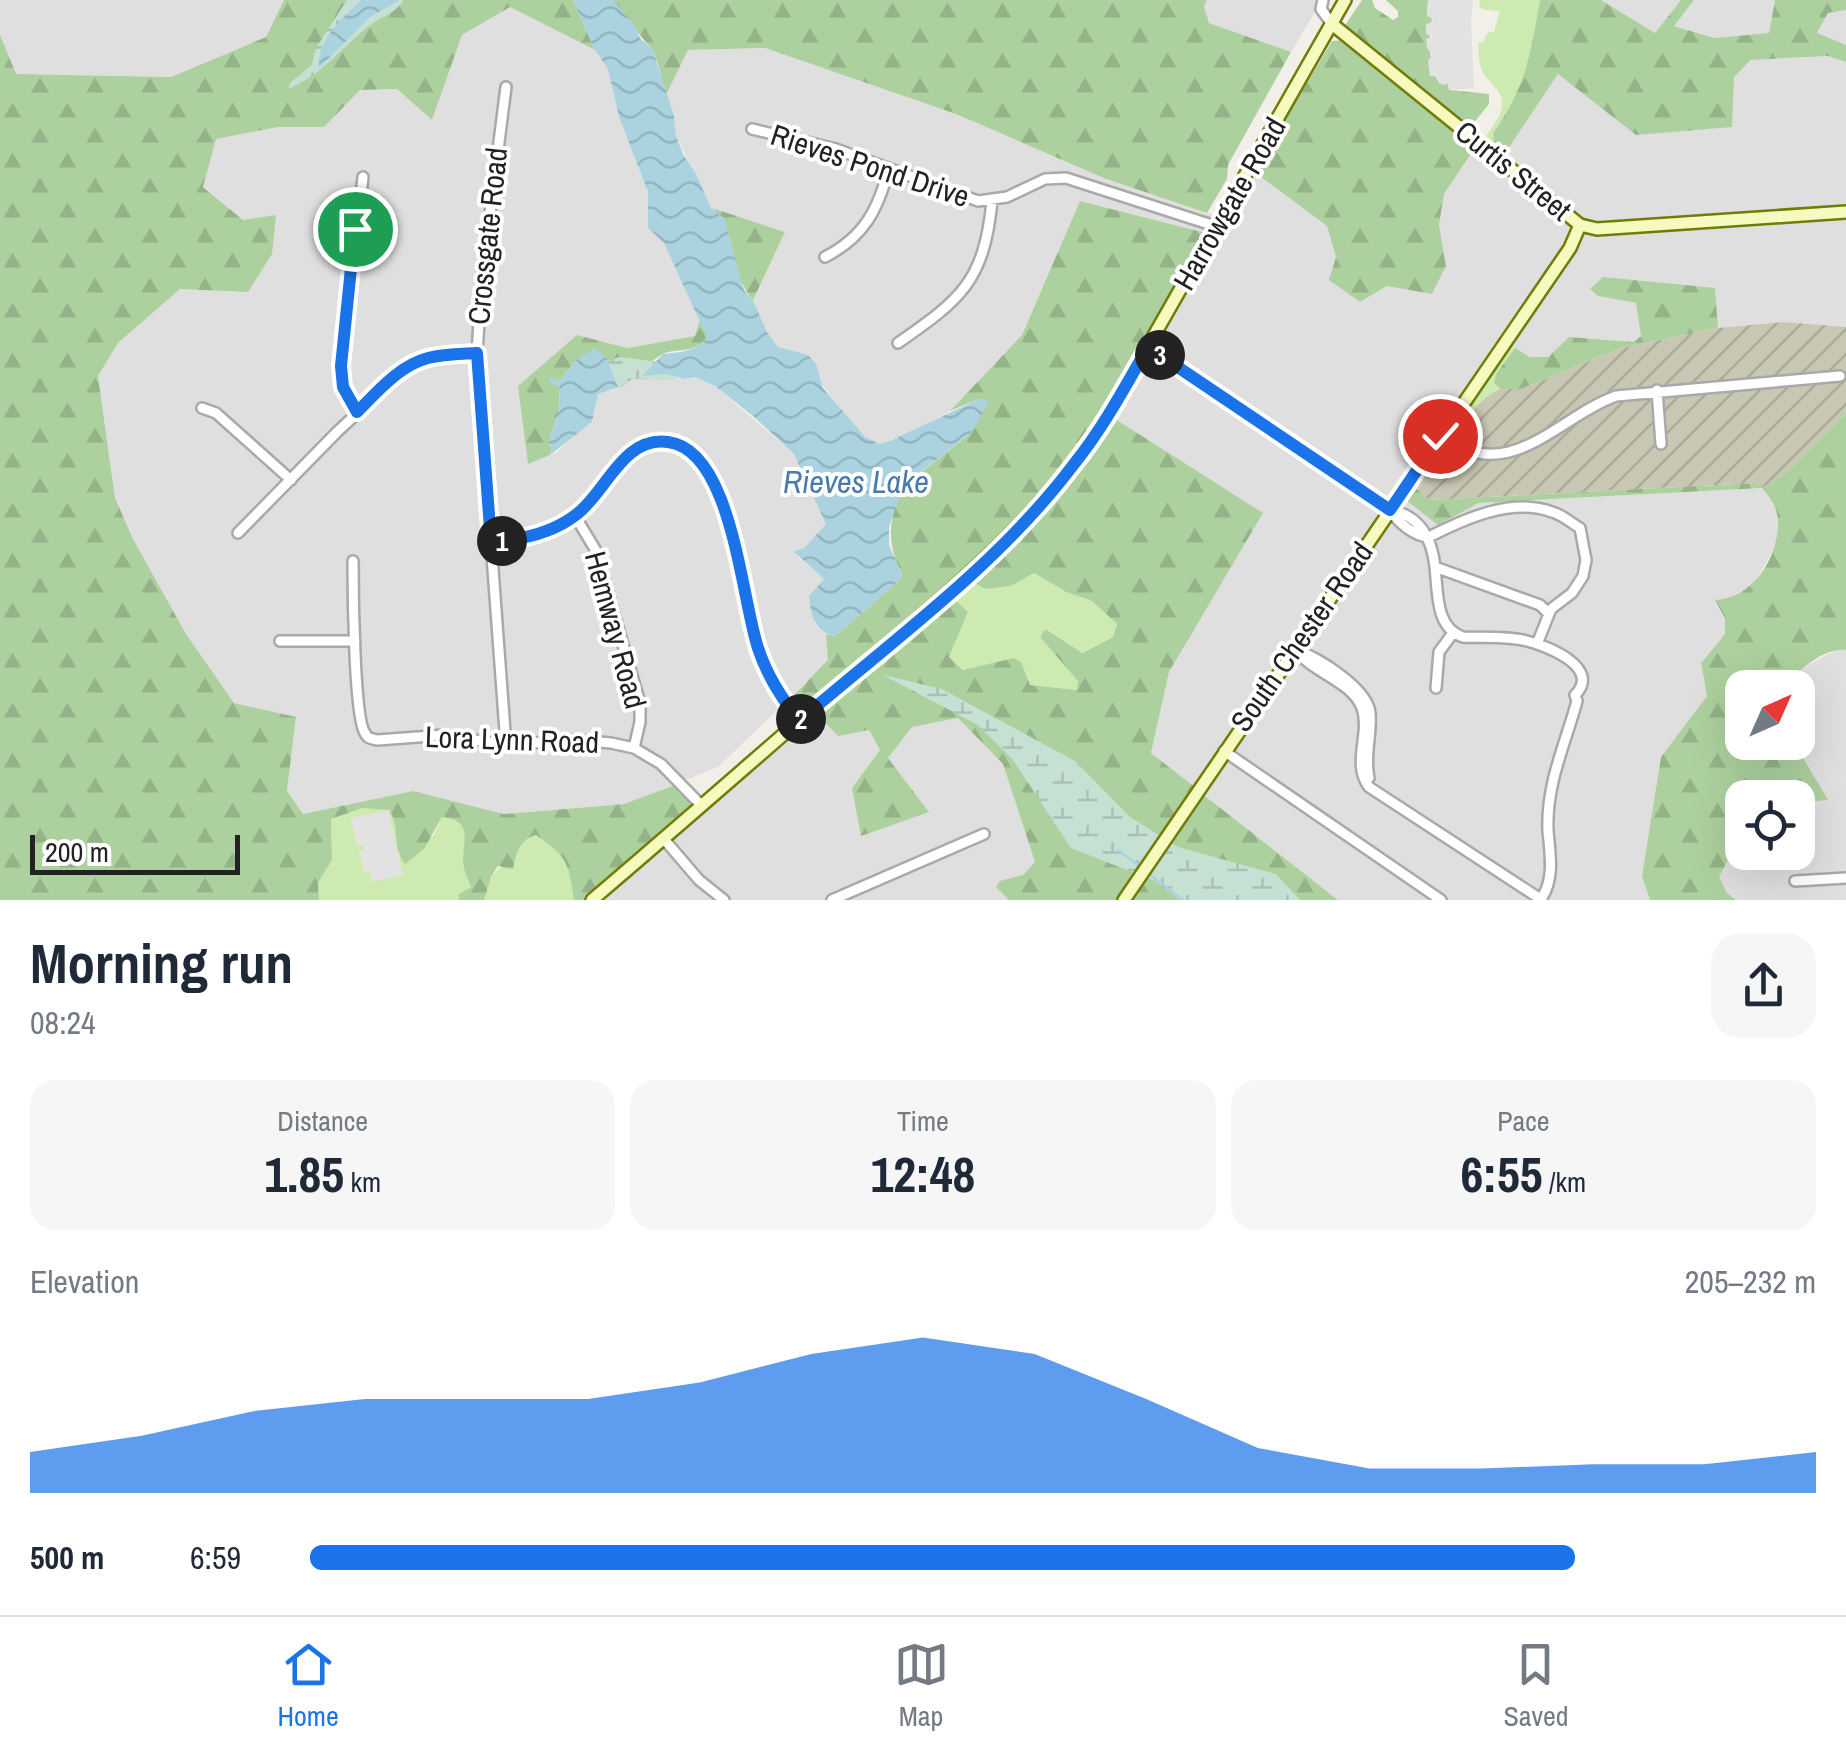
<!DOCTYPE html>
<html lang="en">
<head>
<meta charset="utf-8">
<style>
	body { margin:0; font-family:"Archivo Narrow",sans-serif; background:#f6f6f7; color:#1f2937; height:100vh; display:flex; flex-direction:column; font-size:38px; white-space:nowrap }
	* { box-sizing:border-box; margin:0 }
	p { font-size:32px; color:#747a83 }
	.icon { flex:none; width:55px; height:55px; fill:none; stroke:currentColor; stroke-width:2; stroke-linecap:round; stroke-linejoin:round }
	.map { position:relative; height:900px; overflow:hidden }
	.drawer { display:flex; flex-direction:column; background:#fff; flex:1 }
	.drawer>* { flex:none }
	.needle { width:65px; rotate:45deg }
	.buttons { position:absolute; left:1725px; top:670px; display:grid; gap:20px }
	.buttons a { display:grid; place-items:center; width:90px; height:90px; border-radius:20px; background:#fff; box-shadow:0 10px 40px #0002; font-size:50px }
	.scale { position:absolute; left:30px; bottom:25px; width:210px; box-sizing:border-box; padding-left:10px; border:5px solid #222; border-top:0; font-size:28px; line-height:35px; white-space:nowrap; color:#222; -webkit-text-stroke:8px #fff; paint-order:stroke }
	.pin { position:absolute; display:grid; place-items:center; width:85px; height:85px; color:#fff; margin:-42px; border:5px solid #fff; border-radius:50%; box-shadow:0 2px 10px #0007 }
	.km { position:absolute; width:50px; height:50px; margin:-25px; border-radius:50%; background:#222; color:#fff; font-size:28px; line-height:50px; text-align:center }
	.round { display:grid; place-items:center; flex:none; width:105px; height:105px; border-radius:30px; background:#f6f6f7 }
	.head { display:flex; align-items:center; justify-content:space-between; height:170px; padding:0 30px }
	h1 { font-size:55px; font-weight:700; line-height:75px }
	.figures { display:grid; grid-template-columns:repeat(3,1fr); gap:15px; height:170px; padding:10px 30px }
	.figures div { display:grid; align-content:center; border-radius:25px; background:#f6f6f7; text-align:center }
	.figures b { font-size:50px; font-weight:700 }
	.figures small { font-size:28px; font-weight:400 }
	.figures p { font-size:28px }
	.chart { height:280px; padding:20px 30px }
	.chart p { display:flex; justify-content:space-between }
	.chart svg { width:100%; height:180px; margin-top:10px; fill:#1a73e8; opacity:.7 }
	ul { padding:0 30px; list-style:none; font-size:32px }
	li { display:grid; grid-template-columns:160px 120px 1fr; align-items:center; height:75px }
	li i { height:25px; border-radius:12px; background:#1a73e8 }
	.menu { display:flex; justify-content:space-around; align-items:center; height:140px; border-top:2px solid #e0e1e3; background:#fff; font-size:28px; color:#747a83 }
	.menu a { display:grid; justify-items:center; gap:5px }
	.menu .selected { color:#1a73e8 }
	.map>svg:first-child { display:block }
	.residential { fill:#e0dfdf }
	.construction { fill:url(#construction-furrows) }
	.grass { fill:#cdebb0 }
	.forest { fill:url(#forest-firs) }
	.wetland { fill:url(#wetland-marsh) }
	.parking { fill:#e2e2e2 }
	.water { fill:url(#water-waves) }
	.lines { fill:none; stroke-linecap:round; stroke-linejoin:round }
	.stream { stroke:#aad3df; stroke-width:2.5 }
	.street-casing { stroke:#a9a9a9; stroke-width:14 }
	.secondary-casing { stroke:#707d05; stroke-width:16 }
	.street { stroke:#fff; stroke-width:9 }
	.secondary { stroke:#f7fabf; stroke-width:11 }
	.route-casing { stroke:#fff; stroke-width:20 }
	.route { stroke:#1a73e8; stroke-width:12 }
	.labels { text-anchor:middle; stroke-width:8; stroke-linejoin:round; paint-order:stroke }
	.street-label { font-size:30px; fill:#222; stroke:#fff }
	.water-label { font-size:32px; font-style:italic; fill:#4a7aab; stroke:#fff }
</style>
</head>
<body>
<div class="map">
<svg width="1846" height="900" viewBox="0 0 1846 900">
	<defs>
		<pattern id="construction-furrows" width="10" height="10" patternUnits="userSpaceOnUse" patternTransform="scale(2.5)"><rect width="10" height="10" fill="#c7c7b4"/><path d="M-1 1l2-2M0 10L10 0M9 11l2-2" fill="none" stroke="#abab9a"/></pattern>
		<pattern id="forest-firs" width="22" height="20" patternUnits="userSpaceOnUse" patternTransform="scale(2.5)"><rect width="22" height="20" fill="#add19e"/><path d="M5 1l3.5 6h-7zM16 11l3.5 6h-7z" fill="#95b388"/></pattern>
		<pattern id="wetland-marsh" width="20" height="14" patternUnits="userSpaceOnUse" patternTransform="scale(2.5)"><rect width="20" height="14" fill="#c6e0d4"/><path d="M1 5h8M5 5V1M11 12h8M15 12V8" fill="none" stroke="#aac0b6"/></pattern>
		<pattern id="water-waves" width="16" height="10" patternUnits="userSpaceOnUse" patternTransform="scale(2.5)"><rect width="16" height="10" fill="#aad3df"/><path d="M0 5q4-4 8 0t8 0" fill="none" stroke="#92b5bf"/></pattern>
	</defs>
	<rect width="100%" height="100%" fill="#f2efe9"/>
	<path class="residential" d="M0 0H284L266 37 171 77 15 74 0 35Z
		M1207 0H1322L1291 52 1209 23 1204 6Z
		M1601 0H1681L1655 33Z
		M1694 0H1775L1769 33 1714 38 1673 26Z
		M510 7 595 50 608 69 619 117 648 192 654 234 664 243 701 317 696 336 627 348 577 335 528 463 556 453 581 429 592 423 598 393 623 386 633 379 667 374 684 379 695 377 715 386 794 454 822 511 826 525 805 547 798 550V557L824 579 809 597 815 625 826 634 829 660 718 767 625 804 504 814 413 791 303 814 287 791 296 718 234 703 186 635 133 539 115 498 98 376 118 343 180 289 248 292 243 220 203 186 215 139 278 127 324 126 360 90 397 89 432 120 462 35Z
		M1846 10V45L1817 34 1828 13Z
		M765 48 956 114 1106 179 1220 217 1210 234 1080 201 1022 335 950 411 913 432 880 444 865 437 854 426 818 379 792 353 778 347 767 332 753 300 785 232 711 208 676 136 674 116 666 95 688 50Z
		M1828 56 1846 62V327L1783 322 1718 328 1714 288 1598 296 1636 303 1642 335 1635 342 1569 337 1548 357H1530L1505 342 1401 496 1438 525 1479 503 1762 488 1777 511V543L1754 584 1726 600 1725 634 1701 663 1707 696 1661 758 1642 876 1650 900H1338L1151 753 1169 672 1262 514 1109 415 1251 170 1327 226 1336 257 1360 302 1387 286 1432 294 1446 266 1439 225 1444 194 1478 145 1500 161 1558 74 1734 77 1752 60Z
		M1838 649 1846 650V900H1736L1727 893 1719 877 1742 834V852H1798V803L1827 800 1794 743 1798 742V688L1785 687 1797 671Z
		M813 710 838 735 869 730 880 750 852 788 929 812 888 758 912 727 958 718 1003 764 1035 862 1023 875 996 887 1009 900H593Z"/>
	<path class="construction" d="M1783 322 1846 327V413L1787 472 1762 488 1756 483 1429 500 1417 489 1440 441 1461 426 1484 397 1500 389H1521L1621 348 1718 328Z"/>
	<path class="grass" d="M1480 0H1540C1530 55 1526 87 1493 133L1494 151 1485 142C1488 127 1502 120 1502 104 1502 86 1485 82 1481 68 1478 60 1479 50 1478 42L1483 43 1488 32H1494L1500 11 1484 10 1479 6Z
		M1507 343 1515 348 1496 374 1494 383 1500 389C1476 400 1464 424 1444 441Z
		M1034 573 1066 592 1092 601 1117 624 1113 637 1081 653 1047 629 1040 637 1079 681 1077 690 1029 685 1021 662 1015 659 964 670 949 657 968 612 951 596 971 580 985 589 1011 586Z
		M363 808 388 809 394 817 399 858 434 835 442 817C476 822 462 843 463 863 464 871 468 880 471 888L459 894V900H319L318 883 332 860 331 819Z
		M536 835C569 857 568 863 574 900H484C487 878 496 867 516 859 519 846 523 838 536 835Z"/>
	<path class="forest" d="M284 0H361L342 42 400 0H573L595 50 510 7 462 35 432 120 397 89 360 90 324 127H278L216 139 203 187 243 220 276 215 272 254 248 292 180 289 118 343 98 376 115 498 133 539 186 634 234 703 296 717 287 791 303 814 413 791 504 814 624 804 680 783 701 805 592 900H574C568 863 569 858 536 835 519 840 517 853 513 869L498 866 491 877 484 900H459V894L471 887C468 880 464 871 463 863 462 843 475 821 442 817L424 849 405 864C392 849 400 826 389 810L363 808 331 819 332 860 318 883 319 900H0V35L16 74 171 77 266 37Z
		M613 0H1207L1204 6 1209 23 1291 52 1228 165 1227 179 1207 213 1106 179 956 114 765 48 688 50 666 95C661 81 660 62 652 50 641 34 620 16 613 0Z
		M1362 0H1372L1375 8 1393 20 1398 17V11L1386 0H1428L1427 16 1432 18C1428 35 1429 66 1439 83L1448 84 1450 90 1489 94V104L1472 125 1462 123 1349 33 1344 27Z
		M1540 0H1601L1655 33 1681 0H1694L1674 26 1714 38 1769 33 1775 0H1846V10L1828 13 1817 33 1846 45V62L1828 56 1751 60 1734 77 1732 127 1636 135 1558 74 1502 158 1494 151 1493 133C1526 87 1530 55 1540 0Z
		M1346 40 1475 148 1444 194 1439 225 1446 266 1432 294 1387 286 1360 302 1329 280 1336 257 1327 226 1254 172 1332 41Z
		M1080 201 1210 234 1115 404 1043 502 799 721 786 703 828 660 826 634 835 636 900 580 902 574C886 543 888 517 904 486L972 432 979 399 950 411 1022 335Z
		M712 208 785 232 753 300C729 274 738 230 712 208Z
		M1603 277 1715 288 1718 328 1621 348 1521 389H1500L1494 383 1496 374 1515 348 1530 357H1548L1569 337 1634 342 1641 336 1636 303 1598 296 1590 289Z
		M701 317 707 337C694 355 679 347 663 354 649 361 636 377 623 386L617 388 576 360 560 381 550 378V382L559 386C562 407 555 424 548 443L552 449 550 455 528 464 518 386 577 335 627 348 695 336Z
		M1846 413V650C1824 647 1797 671 1785 687L1742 688V742L1794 743 1828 800 1798 803V798H1742V834L1719 877 1727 893 1736 900H1650L1642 876 1661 757 1707 696 1701 663 1725 634V618L1715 600C1755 599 1783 551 1777 514 1776 505 1767 495 1762 488L1479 503 1438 525 1407 501 1408 496 1417 489 1429 500 1756 483 1762 488 1787 472Z
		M1112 417 1263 513 1169 672 1151 753 1196 788 1121 900H1009L996 887 1000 881 1023 875 1035 862 1003 764 958 718 912 727 888 758 929 812 861 836 852 788 880 750 869 730 838 736 816 713 951 596 968 612 949 657 963 670 1014 658 1021 662 1030 685 1077 690 1078 681 1040 637 1046 629 1082 653 1113 637 1117 624 1092 601 1066 592 1034 573 1011 586 985 589 971 580 1057 493Z
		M1200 792 1338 900H1128Z"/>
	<path class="wetland" d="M347 0H404C394 15 379 17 365 29 339 51 320 76 288 89L291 82 312 65 316 48Z
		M619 357 659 362 678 373 674 380 633 379 617 388 612 383 605 362Z
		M883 675 942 689 1075 761 1130 817 1178 847 1276 874 1300 900H1180L1155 881 1071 848 1013 760 978 725Z"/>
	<path class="parking" d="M1428 0H1473L1471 21 1474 88 1449 90 1448 84 1442 85 1435 76H1430L1428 60 1433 55 1427 48 1426 39 1433 37 1426 34V24L1433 22 1431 17 1427 16Z
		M388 810 395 840 389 842 395 841 403 875 372 882 370 871 364 872 359 852 364 850 363 845 357 846 351 818Z"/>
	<path class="water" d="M361 0H400L370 17 319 68C317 39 342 19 361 0Z
		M573 0H613L633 23 640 38 653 50 674 116 676 136 683 154 696 174 711 208 724 218 744 290 753 300 767 332 778 347 808 355 816 364 823 388 865 437 880 444 892 440 979 399 989 401 972 432 903 486 889 527V545L902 575 900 580 835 636C814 631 811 616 809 596L824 579 794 552 805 547 826 524 794 454 753 416 715 386 695 377 684 379 667 374 642 376 663 354C680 352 697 352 707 337L664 243 648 228V192L619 117 608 69 595 50Z
		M595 348 607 359 618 387 598 394 592 422 550 455 552 449 548 443C555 424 562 407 559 387L549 382 550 378 560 381 576 360Z"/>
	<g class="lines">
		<path class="stream" d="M1118 850 1139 866
			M1149 874 1183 900"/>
		<defs>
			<path id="street" d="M1323 0 1321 9 1332 24
				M506 87 482 276 477 353 506 745
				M752 129 836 149 978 201 1007 197 1045 179 1066 178 1215 226
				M825 257C864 237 878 210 889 168
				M898 343C961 299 984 282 992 201
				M1147 347 1390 510C1420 515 1432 539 1435 567L1540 605 1548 613
				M1657 390 1661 444
				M202 408 216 413 291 480
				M357 412 343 387 341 367 363 177
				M1440 436C1511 487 1557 417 1616 396L1840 376
				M1390 510C1398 522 1413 536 1429 537 1464 519 1512 497 1552 512 1563 515 1571 523 1580 528L1586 560 1583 576 1572 593 1551 609 1537 644
				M575 516 595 549 640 703V722L634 748
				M238 533 337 432 407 367 429 357 477 353
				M491 542C521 540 552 533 577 514 608 491 622 436 668 442 732 450 742 597 758 648 767 676 782 698 799 721
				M353 561C353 587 354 718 365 733 368 739 372 739 378 740L444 735 506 745 574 740 611 743 634 748 661 764 701 805
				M1435 567C1438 592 1435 628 1463 637 1484 638 1507 636 1527 641 1548 646 1602 668 1575 695L1577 701C1565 745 1546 784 1548 831 1550 854 1555 879 1541 899
				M280 641H355
				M1296 650C1312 673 1352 681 1362 708 1371 734 1351 763 1369 787L1542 900
				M1298 651C1319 658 1368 689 1370 713 1372 734 1364 757 1369 778
				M1436 688 1439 652 1453 633
				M1224 751 1441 900
				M663 838 699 880 724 900
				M1795 881 1846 878
				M832 900 984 834"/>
			<path id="secondary" d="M1332 24 1580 225 1597 229 1846 212
				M592 900C679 826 765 750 851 676 948 593 1047 514 1115 404L1345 0
				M1124 900 1570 248 1580 225"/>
		</defs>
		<use href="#street" class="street-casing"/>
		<use href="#secondary" class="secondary-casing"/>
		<use href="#street" class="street"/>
		<use href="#secondary" class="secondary"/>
	</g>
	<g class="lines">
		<defs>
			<path id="route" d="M355 229 341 366 343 387 357 412C377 392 400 365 428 358 444 354 461 354 477 353L491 542C521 540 553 533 577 514 607 491 623 436 668 442 732 450 741 597 758 648 767 676 782 698 799 721 893 640 999 564 1074 464 1103 428 1125 387 1148 347L1390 510 1440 436"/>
		</defs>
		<use href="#route" class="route-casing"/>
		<use href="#route" class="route"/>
	</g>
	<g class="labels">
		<g class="street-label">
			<text transform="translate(870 166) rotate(18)" y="10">Rieves Pond Drive</text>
			<text transform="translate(1513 171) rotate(39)" y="10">Curtis Street</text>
			<text transform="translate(1230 204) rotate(-60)" y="10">Harrowgate Road</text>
			<text transform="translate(488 236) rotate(-84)" y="10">Crossgate Road</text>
			<text transform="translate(615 630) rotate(75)" y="10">Hemway Road</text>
			<text transform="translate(1302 637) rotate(-55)" y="10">South Chester Road</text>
			<text transform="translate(512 740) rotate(2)" y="10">Lora Lynn Road</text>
		</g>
		<g class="water-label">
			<text x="856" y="493">Rieves Lake</text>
		</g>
	</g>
</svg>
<div class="buttons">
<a><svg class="needle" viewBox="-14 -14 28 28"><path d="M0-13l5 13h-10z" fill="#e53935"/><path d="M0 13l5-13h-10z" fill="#747a83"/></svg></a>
<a><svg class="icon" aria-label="locate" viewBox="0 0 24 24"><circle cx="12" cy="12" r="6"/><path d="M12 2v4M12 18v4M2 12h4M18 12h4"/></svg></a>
</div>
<div class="scale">200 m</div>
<div class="pin" style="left:355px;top:229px;background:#1e9e55"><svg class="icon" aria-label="arrive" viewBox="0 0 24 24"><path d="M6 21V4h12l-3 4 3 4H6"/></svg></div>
<div class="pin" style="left:1440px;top:436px;background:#d93025"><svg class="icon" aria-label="check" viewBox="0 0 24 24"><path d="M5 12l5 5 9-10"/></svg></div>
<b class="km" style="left:502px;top:541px">1</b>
<b class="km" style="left:801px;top:719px">2</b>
<b class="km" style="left:1160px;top:355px">3</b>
</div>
<section class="drawer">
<div class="head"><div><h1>Morning run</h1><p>08:24</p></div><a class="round"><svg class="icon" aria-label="share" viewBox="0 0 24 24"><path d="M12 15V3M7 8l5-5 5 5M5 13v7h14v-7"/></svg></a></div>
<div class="figures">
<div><p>Distance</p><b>1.85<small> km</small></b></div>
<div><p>Time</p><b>12:48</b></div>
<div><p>Pace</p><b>6:55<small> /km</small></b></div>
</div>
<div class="chart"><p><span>Elevation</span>205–232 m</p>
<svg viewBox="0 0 160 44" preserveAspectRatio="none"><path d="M0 44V34L10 30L20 24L30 21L40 21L50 21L60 17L70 10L80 6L90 10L100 21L110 33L120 38L130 38L140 37L150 37L160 34V44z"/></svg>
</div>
<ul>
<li><b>500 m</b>6:59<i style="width:84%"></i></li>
</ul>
</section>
<nav class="menu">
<a class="selected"><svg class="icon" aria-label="home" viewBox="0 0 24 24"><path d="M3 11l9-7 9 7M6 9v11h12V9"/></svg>Home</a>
<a><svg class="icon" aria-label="map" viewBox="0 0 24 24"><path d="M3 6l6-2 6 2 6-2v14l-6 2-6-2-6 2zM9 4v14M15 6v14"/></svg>Map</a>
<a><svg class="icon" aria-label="saved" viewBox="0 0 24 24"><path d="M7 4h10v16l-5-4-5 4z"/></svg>Saved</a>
</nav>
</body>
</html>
